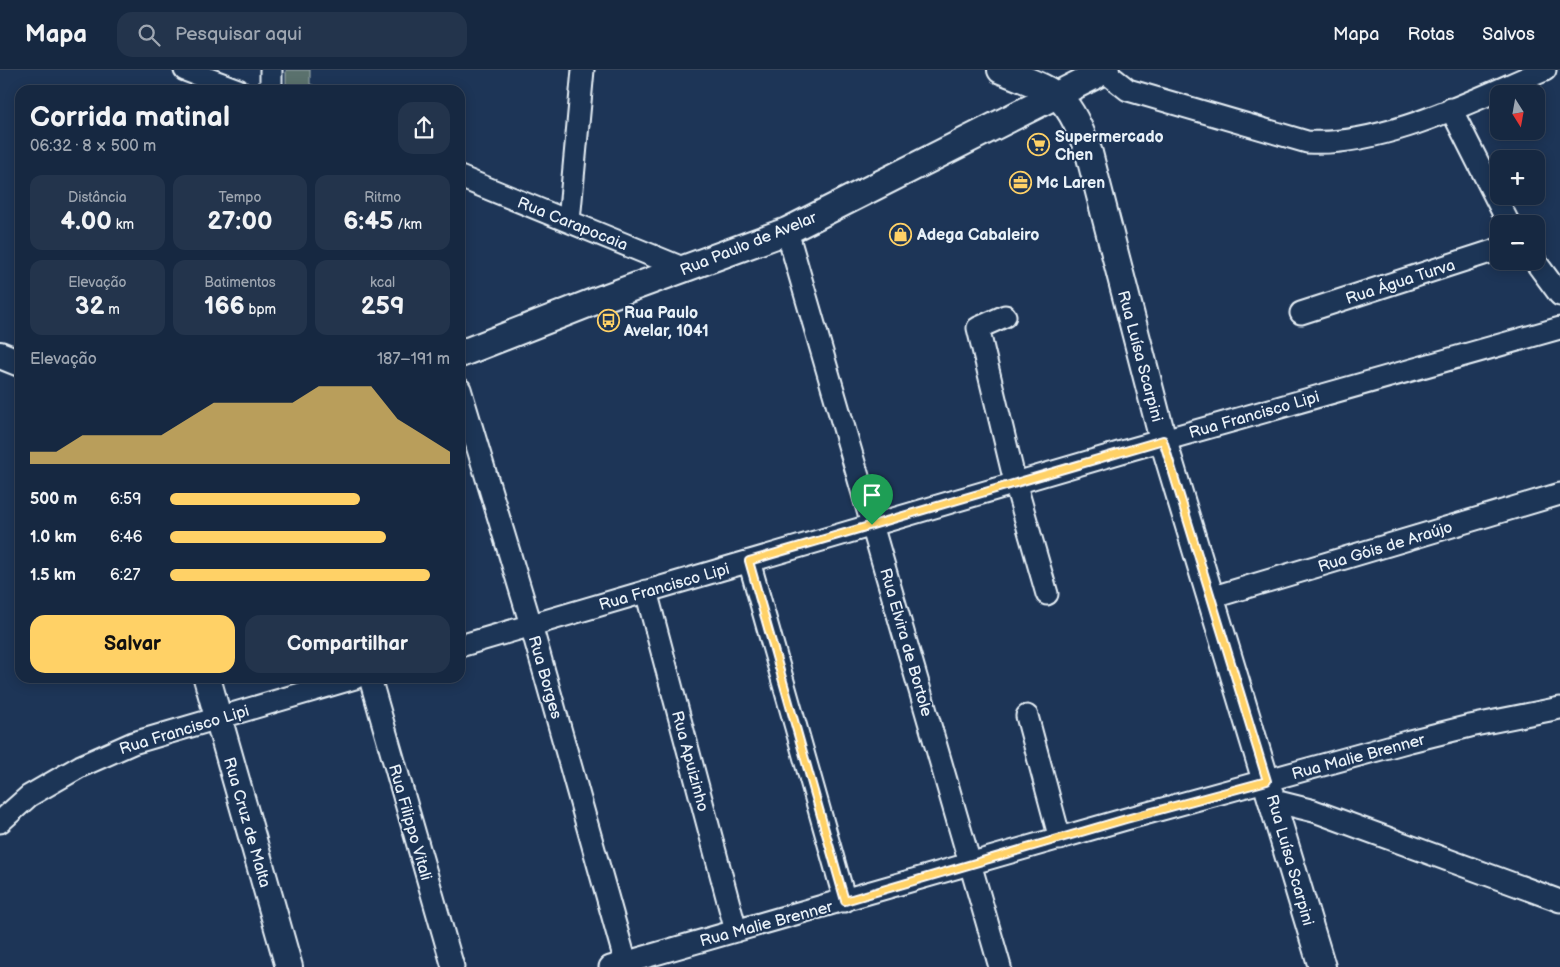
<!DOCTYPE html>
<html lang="pt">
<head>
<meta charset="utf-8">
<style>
	body { margin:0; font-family:"Balsamiq Sans",sans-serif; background:#23344c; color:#f1f3f6; height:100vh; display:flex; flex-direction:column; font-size:19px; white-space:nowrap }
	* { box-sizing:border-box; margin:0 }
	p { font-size:16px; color:#9ea6b1 }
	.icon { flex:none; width:28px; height:28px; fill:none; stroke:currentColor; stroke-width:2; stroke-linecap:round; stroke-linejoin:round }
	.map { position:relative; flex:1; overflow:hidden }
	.side { position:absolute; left:15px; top:15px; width:450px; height:598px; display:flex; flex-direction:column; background:#162841; border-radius:15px; box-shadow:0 2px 12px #0003,0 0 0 1px #35445a }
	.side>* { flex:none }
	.needle { width:32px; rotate:169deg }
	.fabs { position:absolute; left:1490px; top:15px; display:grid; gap:10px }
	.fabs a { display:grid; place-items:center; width:55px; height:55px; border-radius:10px; background:#162841; box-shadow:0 2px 12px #0003,0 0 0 1px #35445a; font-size:25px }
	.pin { position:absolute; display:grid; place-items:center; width:42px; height:42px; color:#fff; margin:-51px -21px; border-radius:50% 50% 50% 0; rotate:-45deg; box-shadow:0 0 5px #0007 }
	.pin .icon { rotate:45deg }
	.round { display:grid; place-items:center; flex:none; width:52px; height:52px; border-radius:15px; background:#23344c }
	.summary { display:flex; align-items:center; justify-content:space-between; height:85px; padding:0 15px }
	h1 { font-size:28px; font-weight:700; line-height:38px }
	.stats { display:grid; grid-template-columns:repeat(3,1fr); gap:8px; height:85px; padding:5px 15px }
	.stats div { display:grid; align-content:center; border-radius:12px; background:#23344c; text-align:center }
	.stats b { font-size:25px; font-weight:700 }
	.stats small { font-size:14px; font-weight:400 }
	.stats p { font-size:14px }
	.chart { height:140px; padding:10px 15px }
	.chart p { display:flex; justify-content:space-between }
	.chart svg { width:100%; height:90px; margin-top:5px; fill:#ffd166; opacity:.7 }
	.action { display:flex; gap:10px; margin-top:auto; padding:10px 15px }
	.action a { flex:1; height:58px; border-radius:15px; background:#ffd166; color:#111; font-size:20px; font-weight:700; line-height:58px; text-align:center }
	.action a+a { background:#23344c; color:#f1f3f6 }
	ul { padding:0 15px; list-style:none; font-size:16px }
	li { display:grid; grid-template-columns:80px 60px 1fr; align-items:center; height:38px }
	li i { height:12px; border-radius:6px; background:#ffd166 }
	header { display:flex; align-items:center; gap:30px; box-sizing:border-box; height:70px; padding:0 25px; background:#162841; border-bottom:1px solid #35445a }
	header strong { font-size:24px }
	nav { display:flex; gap:28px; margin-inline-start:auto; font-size:18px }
	.search { width:350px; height:45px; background:#23344c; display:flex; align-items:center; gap:12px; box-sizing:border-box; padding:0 18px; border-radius:15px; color:#9ea6b1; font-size:19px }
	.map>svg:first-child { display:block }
	.green { fill:#5a716d; stroke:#a1b1b2 }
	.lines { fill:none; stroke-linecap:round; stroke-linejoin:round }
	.minor-casing { stroke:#e8f1f8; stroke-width:25 }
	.tertiary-casing { stroke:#e8f1f8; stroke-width:30 }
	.minor { stroke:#1d3557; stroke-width:21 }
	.tertiary { stroke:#1d3557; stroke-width:26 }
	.route-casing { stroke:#fff; stroke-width:10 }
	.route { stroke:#ffd166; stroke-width:6 }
	.labels { text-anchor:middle; stroke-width:4; stroke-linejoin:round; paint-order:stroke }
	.poi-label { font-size:16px; font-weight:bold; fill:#e8f1f8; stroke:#1d3557; text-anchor:start }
	.street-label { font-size:16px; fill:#e8f1f8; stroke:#1d3557 }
</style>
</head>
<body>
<header>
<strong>Mapa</strong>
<div class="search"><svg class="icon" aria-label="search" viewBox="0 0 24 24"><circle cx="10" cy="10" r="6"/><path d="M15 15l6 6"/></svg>Pesquisar aqui</div>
<nav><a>Mapa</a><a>Rotas</a><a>Salvos</a></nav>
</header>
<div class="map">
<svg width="1560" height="897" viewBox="0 0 1560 897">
	<rect width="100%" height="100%" fill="#1d3557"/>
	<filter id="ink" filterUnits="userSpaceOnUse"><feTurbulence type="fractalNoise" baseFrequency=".02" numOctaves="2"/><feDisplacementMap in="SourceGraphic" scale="10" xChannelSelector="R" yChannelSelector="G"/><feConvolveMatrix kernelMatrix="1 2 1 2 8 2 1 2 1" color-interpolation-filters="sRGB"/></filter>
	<g filter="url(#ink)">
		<path class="green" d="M286 0H310V14L326 20H286Z"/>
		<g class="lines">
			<defs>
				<path id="minor" d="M185 0 238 20
					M271 0V20
					M1104 1 1128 20 1307 72C1383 77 1475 29 1545 0
					M1451 39 1509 154
					M460 107 685 199
					M569 151 583 0
					M787 161 1000 897
					M1535 191 1560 225
					M1301 243 1499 179
					M1005 246 978 258 1015 412 1047 524
					M460 319 531 555 627 897
					M749 491 845 831
					M646 521 736 861
					M1210 528 1560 424
					M460 576 1132 379 1560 258
					M370 608 453 897
					M1027 646 1060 769
					M1274 731 1314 741 1560 831
					M0 752 29 726 81 696 133 673 355 608
					M610 897 1126 749 1410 671 1470 656 1560 638"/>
				<path id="tertiary" d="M1001 0C1060 24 1066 22 1089 83L1163 370 1322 897
					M460 284 593 232 787 161 1106 0
					M0 285 20 293
					M207 608 289 897"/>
			</defs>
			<use href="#minor" class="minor-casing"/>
			<use href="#tertiary" class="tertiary-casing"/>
			<use href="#minor" class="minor"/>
			<use href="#tertiary" class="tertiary"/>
		</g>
	</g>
	<g class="lines" filter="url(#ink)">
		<defs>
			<path id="route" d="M1163 370 1267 711 1126 749 845 831 749 491Z"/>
		</defs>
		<use href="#route" class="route-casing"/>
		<use href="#route" class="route"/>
	</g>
	<defs>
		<symbol id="supermarket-ring" viewBox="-11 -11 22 22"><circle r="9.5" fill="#1d3557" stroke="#ffd166" stroke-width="1.5"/><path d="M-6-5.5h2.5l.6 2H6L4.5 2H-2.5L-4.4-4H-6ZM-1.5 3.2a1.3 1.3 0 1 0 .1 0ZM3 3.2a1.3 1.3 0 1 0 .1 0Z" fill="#ffd166"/></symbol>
		<symbol id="office-ring" viewBox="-11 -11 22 22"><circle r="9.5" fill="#1d3557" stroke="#ffd166" stroke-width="1.5"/><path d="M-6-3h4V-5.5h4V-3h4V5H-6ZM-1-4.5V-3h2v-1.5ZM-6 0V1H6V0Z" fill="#ffd166"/></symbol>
		<symbol id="shop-ring" viewBox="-11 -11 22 22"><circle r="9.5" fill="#1d3557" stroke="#ffd166" stroke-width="1.5"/><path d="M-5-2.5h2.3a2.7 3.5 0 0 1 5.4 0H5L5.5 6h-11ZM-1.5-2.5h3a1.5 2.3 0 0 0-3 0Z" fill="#ffd166"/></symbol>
		<symbol id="bus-ring" viewBox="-11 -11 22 22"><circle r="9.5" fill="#1d3557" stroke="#ffd166" stroke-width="1.5"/><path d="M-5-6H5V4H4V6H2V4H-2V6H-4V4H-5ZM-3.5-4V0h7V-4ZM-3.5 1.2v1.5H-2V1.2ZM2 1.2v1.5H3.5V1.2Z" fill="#ffd166"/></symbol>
	</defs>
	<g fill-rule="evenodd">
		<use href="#supermarket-ring" x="1026" y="62" width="25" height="25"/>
		<use href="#office-ring" x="1008" y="100" width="25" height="25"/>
		<use href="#shop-ring" x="888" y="152" width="25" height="25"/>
		<use href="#bus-ring" x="596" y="238" width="25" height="25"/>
	</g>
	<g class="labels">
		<g class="poi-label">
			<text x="1055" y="72">Supermercado<tspan x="1055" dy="18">Chen</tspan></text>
			<text x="1036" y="118">Mc Laren</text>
			<text x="917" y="170">Adega Cabaleiro</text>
			<text x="624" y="248">Rua Paulo<tspan x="624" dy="18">Avelar, 1041</tspan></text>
		</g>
		<g class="street-label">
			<text transform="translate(573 153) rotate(22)" y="6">Rua Carapocaia</text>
			<text transform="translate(748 173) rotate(-22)" y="6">Rua Paulo de Avelar</text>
			<text transform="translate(1400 211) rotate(-18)" y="6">Rua Água Turva</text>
			<text transform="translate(1141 286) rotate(75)" y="6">Rua Luísa Scarpini</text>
			<text transform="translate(1254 344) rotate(-16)" y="6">Rua Francisco Lipi</text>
			<text transform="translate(1385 476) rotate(-17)" y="6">Rua Góis de Araújo</text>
			<text transform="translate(664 516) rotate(-16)" y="6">Rua Francisco Lipi</text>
			<text transform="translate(907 572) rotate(74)" y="6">Rua Elvira de Bortole</text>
			<text transform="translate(546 607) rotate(74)" y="6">Rua Borges</text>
			<text transform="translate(184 659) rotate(-17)" y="6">Rua Francisco Lipi</text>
			<text transform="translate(1358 686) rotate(-15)" y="6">Rua Malie Brenner</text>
			<text transform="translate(691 691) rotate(75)" y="6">Rua Apuizinho</text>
			<text transform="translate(248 752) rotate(74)" y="6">Rua Cruz de Malta</text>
			<text transform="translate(411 752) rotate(74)" y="6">Rua Filippo Vitali</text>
			<text transform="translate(1291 790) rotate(74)" y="6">Rua Luísa Scarpini</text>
			<text transform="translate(766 853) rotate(-15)" y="6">Rua Malie Brenner</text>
		</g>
	</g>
</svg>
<div class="fabs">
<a><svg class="needle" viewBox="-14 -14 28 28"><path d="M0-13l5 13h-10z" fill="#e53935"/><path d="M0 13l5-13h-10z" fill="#9ea6b1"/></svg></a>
<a>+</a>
<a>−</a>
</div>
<div class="pin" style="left:872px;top:455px;background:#1e9e55"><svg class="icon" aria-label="arrive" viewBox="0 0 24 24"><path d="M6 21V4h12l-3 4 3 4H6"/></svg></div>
<section class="side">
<div class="summary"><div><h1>Corrida matinal</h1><p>06:32 · 8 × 500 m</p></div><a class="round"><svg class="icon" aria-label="share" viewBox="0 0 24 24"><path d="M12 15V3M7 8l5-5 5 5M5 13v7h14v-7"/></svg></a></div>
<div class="stats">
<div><p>Distância</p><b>4.00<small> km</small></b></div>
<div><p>Tempo</p><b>27:00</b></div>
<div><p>Ritmo</p><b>6:45<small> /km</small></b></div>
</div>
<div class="stats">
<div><p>Elevação</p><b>32<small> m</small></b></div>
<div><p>Batimentos</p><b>166<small> bpm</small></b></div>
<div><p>kcal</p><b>259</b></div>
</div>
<div class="chart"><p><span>Elevação</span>187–191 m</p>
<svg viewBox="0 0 160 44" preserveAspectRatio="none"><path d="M0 44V38L10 38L20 30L30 30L40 30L50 30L60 22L70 14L80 14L90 14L100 14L110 6L120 6L130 6L140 22L150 30L160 38V44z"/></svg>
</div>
<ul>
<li><b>500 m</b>6:59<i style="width:68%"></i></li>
<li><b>1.0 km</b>6:46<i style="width:77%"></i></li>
<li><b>1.5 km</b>6:27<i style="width:93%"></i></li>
</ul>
<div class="action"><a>Salvar</a><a>Compartilhar</a></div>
</section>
</div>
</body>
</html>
